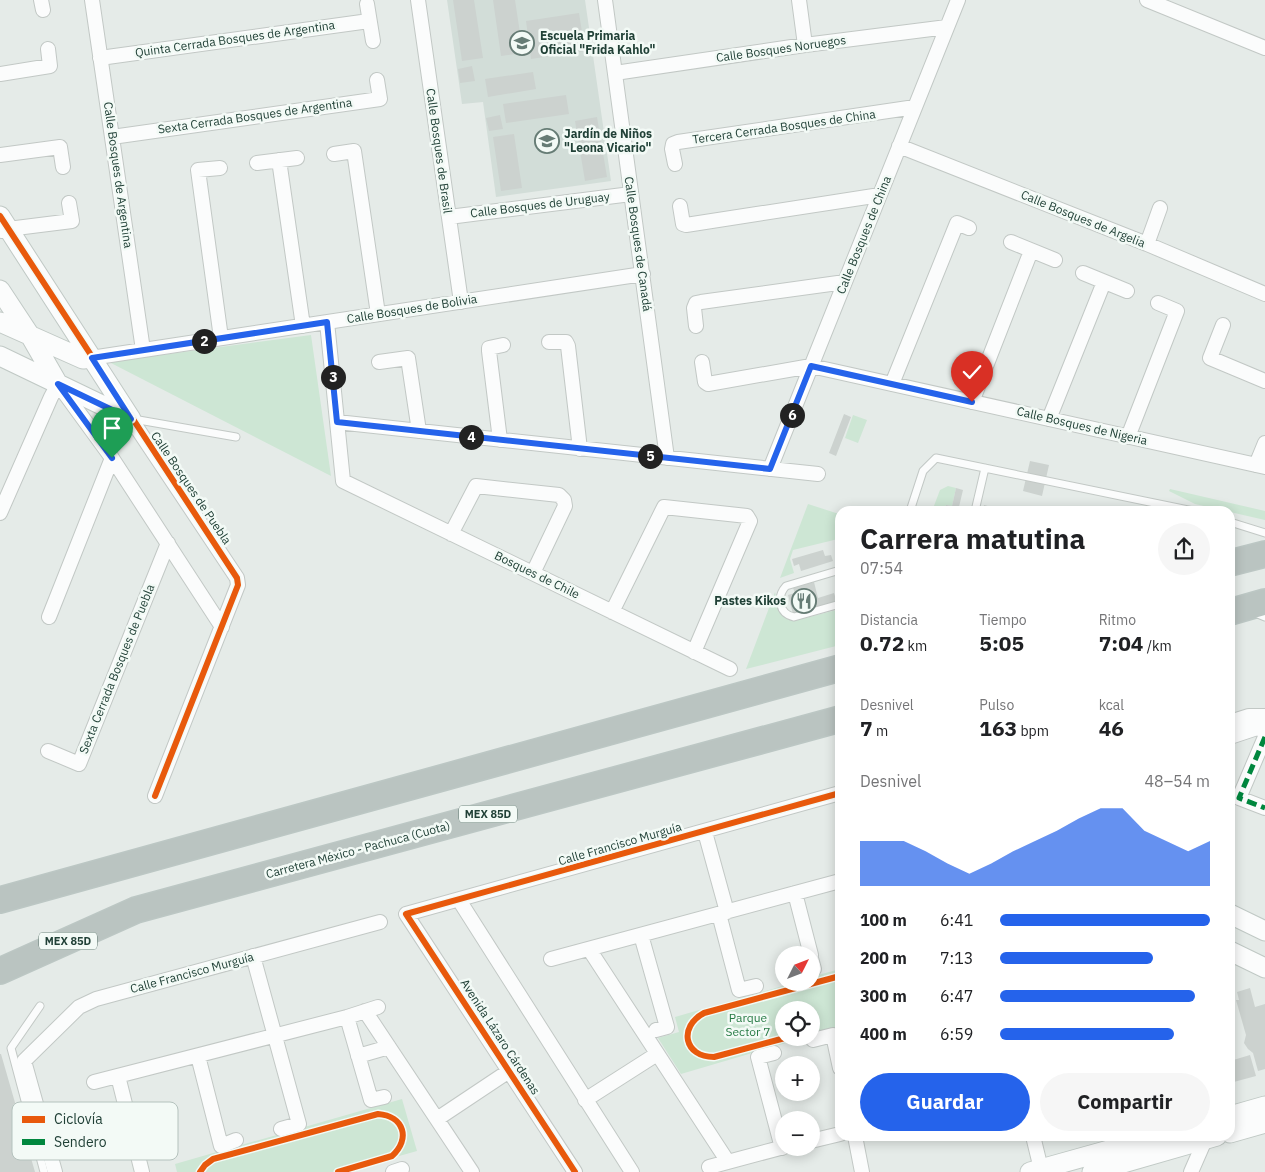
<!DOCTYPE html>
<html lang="es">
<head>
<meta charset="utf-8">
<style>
	body { margin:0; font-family:"IBM Plex Sans",sans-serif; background:#f6f6f6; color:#202124; height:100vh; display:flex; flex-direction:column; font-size:19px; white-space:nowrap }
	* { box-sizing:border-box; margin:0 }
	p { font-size:16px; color:#757577 }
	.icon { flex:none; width:28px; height:28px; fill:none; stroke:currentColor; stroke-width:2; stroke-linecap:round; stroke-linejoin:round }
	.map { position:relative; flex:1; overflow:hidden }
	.panel { position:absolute; left:835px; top:506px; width:400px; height:635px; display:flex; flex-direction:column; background:#fff; border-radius:15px; box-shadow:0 2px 12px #0003 }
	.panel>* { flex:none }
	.needle { width:32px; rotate:48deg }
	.controls { position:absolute; left:775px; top:946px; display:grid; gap:10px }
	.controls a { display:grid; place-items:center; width:45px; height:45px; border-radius:50%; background:#fff; box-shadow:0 2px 12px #0003; font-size:25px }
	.pin { position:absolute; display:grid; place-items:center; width:42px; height:42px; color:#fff; margin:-51px -21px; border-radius:50% 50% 50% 0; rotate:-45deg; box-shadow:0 0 5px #0007 }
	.pin .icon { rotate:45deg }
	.km { position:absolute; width:25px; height:25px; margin:-12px; border-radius:50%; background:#222; color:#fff; font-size:14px; line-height:25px; text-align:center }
	.round { display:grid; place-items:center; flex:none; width:52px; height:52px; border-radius:26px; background:#f6f6f6 }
	.summary { display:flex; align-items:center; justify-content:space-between; height:85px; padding:0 25px }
	h1 { font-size:28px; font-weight:700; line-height:38px }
	.figures { display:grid; grid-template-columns:repeat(3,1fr); gap:8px; height:85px; padding:5px 25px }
	.figures div { display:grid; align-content:center }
	.figures b { font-size:21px; font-weight:700 }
	.figures small { font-size:14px; font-weight:400 }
	.figures p { font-size:14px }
	.chart { height:140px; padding:10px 25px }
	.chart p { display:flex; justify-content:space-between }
	.chart svg { width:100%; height:90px; margin-top:5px; fill:#2563eb; opacity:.7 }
	.cta { display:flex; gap:10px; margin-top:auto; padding:10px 25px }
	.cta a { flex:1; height:58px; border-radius:30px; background:#2563eb; color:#fff; font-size:20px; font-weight:700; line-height:58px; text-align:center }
	.cta a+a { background:#f6f6f6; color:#202124 }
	ul { padding:0 25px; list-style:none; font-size:16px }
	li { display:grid; grid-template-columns:80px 60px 1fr; align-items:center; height:38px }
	li i { height:12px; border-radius:6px; background:#2563eb }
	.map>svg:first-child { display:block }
	.built { fill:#d2ddd8 }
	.green { fill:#cde6d4 }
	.building { fill:#ccd2cf }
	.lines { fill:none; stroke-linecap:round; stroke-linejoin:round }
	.lane-casing { stroke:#c2c8c5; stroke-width:9 }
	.street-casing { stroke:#c2c8c5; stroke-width:16 }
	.secondary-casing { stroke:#c0c9c5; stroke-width:21 }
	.highway-casing { stroke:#bcc7c4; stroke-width:28 }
	.lane { stroke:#fbfcfc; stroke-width:7 }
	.street { stroke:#fbfcfc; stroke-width:14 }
	.secondary { stroke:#fbfcfc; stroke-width:19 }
	.highway { stroke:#bac4c1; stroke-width:25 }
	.quiet { stroke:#00873e; stroke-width:5; stroke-dasharray:10 5; stroke-linecap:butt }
	.cycleway-casing { stroke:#f3faf6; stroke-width:9 }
	.cycleway { stroke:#e8590c; stroke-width:6 }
	.route-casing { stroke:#fff; stroke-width:10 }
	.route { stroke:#2563eb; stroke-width:6 }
	.labels { text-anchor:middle; stroke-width:5; stroke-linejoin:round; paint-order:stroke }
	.shield { fill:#f3faf6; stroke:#607870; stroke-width:1 }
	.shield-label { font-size:11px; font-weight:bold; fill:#214137 }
	.poi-label { font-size:12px; font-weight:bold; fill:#214137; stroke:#f3faf6; text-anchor:start }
	.street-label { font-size:12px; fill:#214137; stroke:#f3faf6 }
	.park-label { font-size:12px; fill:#277b45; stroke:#f3faf6 }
	.key { fill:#f3faf6; stroke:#b4c2bd; stroke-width:1 }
	.key-label { font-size:14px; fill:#214137 }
</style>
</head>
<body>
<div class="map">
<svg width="1265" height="1172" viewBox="0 0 1265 1172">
	<rect width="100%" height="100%" fill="#e5ebe8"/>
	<path class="built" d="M447 0H585L611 181 496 197 483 102 462 104Z"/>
	<path class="green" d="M311 335 331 476 109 362Z
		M853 415 867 420 858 443 845 438Z
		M948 486 956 488 952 506 946 505 944 511H932L940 490Z
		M1170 489 1265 511V520L1195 504 1169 491Z
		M808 504 839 514 840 535H839L838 539 793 550 790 559 794 573 780 578Z
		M775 592C778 605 779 619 794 621L840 609V645L746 669Z
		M840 969V1027L811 1035V1010H784V1038H803L681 1074 658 1038 679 1032 675 1017 793 983 811 982V977Z
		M402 1099 417 1151 342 1172H177L175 1164Z"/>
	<path class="building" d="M453 0H474L483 58 462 61Z
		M493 0H515L523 53 501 56Z
		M579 13 585 51 531 59 526 21Z
		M472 66 475 81 460 83 458 69Z
		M533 72 536 89 488 97 485 79Z
		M566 95 569 114 506 123 503 104Z
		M500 115 503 129 489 131 486 118Z
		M597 117 607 177 585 181 575 121Z
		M514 134 522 188 501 191 493 137Z
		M844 414 851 417 836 456 829 453Z
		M1030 461 1049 465 1042 496 1023 491Z
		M956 488 963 490 958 511H944L946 505 952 506Z
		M984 505 1006 511H983Z
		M823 550 825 556 831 555 833 561 801 571 799 564 794 566 792 559Z
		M814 582 818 598 834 593 839 609 822 613 820 606 793 614 788 595 795 593 793 588Z
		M1250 988 1255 1007 1265 1004V1069L1258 1071 1253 1053 1248 1049 1244 1043 1246 1035 1236 1000H1239L1237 992Z
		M0 1054H1L35 1172H0Z
		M1250 1055 1256 1076 1230 1083V1061Z"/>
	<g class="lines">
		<defs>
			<path id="lane" d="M133 419 236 437
				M910 511 923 471 936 458 1193 511
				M975 511 985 468
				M1230 522 1265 533
				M840 570 786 586C776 597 779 614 794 617L840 604
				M1253 612 1265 617
				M40 1006 11 1048 44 1172"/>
			<path id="street" d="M41 0 43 10
				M92 0 143 350
				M418 0 461 302
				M605 0 667 458
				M799 0 805 45
				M1147 0 1265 48
				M367 4 373 41
				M100 58 369 21
				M615 73 805 45 947 27
				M0 74 50 66 48 49
				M112 137 380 99 377 80
				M899 146 1147 244 1265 294
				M334 154 354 151 378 314
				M0 155 60 147 63 167
				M279 160 303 326
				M257 163 297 158
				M675 164 672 149 673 144 678 142 915 107
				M220 168 198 170 221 338
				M680 206 683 224 686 225 880 195
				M449 217 631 194
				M2 231 8 229 72 221 69 203
				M1011 242 1055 260
				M1147 244 1160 208
				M1083 273 1127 291
				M327 322 343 481 730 669
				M1223 325 1210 358 1265 381
				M696 326 694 308 696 303 701 302 845 282
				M549 342H566L568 346 580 449
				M91 358 643 274
				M379 362 408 358 419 431
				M702 362 705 382 708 384 811 366 1265 467
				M892 384 957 223 969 228
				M972 402 1031 251
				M131 419 237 578 238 585 155 796
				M1049 419 1104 282
				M337 422 818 474
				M1128 437 1177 311 1158 303
				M500 440 489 351V348L503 345
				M1256 465 1265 443
				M770 469 958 0
				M0 513 51 397 58 384 112 458 222 627
				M451 534 476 486 559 495 564 500 565 506 533 573
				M612 612 664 507 747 516 750 521 694 652
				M49 617 112 458
				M1230 722 1249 716H1265
				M1230 737 1254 729 1265 727
				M1265 737 1239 798 1265 808
				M48 751 79 764 168 543
				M705 832 727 912
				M795 893 811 955
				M459 900 632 1172
				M719 914 739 990 756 986
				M641 935 667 1027 656 1030
				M589 949 728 1162
				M253 956 299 1124 281 1129
				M811 958 814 969 811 970
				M551 959 840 881
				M365 1011 472 1172
				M347 1017 371 1100 384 1097
				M813 1040 833 1035 840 1068
				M774 1053 758 1057 782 1148
				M198 1056 221 1146 236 1140
				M358 1056 389 1047
				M118 1076 142 1172
				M94 1082 347 1017 378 1007
				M585 1100 657 1054
				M437 1119 509 1071
				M855 1136 862 1172
				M1033 1136 1041 1169
				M811 1141 840 1134
				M709 1167 784 1147
				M55 1172 24 1061 79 1007 96 999 380 922
				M393 1172 402 1169
				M575 1172 406 914 840 793
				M1191 1172 1205 1140"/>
			<path id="secondary" d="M0 216 131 419
				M0 290 31 337 58 384
				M0 322 83 359 91 358
				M0 356 131 419
				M1230 914 1265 931
				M1230 951 1265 968
				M1230 1116 1265 1106
				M1230 1133 1265 1123
				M1030 1172 1159 1136
				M1092 1172 1217 1136"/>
			<path id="highway" d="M1230 563 1265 554
				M1230 612 1265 602
				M0 900 840 668
				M0 971 136 910 840 719"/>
		</defs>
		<use href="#lane" class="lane-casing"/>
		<use href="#street" class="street-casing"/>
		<use href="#secondary" class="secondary-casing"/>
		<use href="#highway" class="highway-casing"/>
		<use href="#lane" class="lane"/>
		<use href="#street" class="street"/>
		<use href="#secondary" class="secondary"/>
		<use href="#highway" class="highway"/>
		<path class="quiet" d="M1265 737 1239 798 1265 808"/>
		<defs>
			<path id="cycleway" d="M0 216 237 578 238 585 155 796
				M785 1038 714 1057C684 1057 678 1027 704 1013L840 976
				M200 1172 205 1165 213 1159 378 1114C404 1116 411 1139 392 1156L338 1172
				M575 1172 406 914 840 793"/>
		</defs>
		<use href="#cycleway" class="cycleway-casing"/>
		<use href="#cycleway" class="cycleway"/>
	</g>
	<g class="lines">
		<defs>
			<path id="route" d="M112 458 58 384 131 419 92 358 327 322 337 422 770 469 811 366 972 402"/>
		</defs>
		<use href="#route" class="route-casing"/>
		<use href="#route" class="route"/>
	</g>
	<defs>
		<symbol id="school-ring" viewBox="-11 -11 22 22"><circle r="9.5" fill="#f3faf6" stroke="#667c75" stroke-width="1.5"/><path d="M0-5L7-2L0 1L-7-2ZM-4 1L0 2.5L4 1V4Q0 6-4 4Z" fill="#667c75"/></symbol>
		<symbol id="restaurant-ring" viewBox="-11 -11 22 22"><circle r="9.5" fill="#f3faf6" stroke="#667c75" stroke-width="1.5"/><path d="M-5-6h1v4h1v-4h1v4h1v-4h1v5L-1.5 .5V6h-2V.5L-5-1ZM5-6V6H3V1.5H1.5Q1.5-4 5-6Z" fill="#667c75"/></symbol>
	</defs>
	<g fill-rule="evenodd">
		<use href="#school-ring" x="508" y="29" width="28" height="28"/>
		<use href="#school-ring" x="533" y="127" width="28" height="28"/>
		<use href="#restaurant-ring" x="790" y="587" width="28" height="28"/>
	</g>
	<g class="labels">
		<g class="shield">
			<rect x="459" y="805.5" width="58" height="17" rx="4"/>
			<rect x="39" y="932.5" width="58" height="17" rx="4"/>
		</g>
		<g class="shield-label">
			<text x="488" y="818">MEX 85D</text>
			<text x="68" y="945">MEX 85D</text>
		</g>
		<g class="poi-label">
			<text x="540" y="40">Escuela Primaria<tspan x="540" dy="14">Oficial "Frida Kahlo"</tspan></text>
			<text x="564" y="138">Jardín de Niños<tspan x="564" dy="14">"Leona Vicario"</tspan></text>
			<text x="786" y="605" text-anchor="end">Pastes Kikos</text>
		</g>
		<g class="street-label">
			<text transform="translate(235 39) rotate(-8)" y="4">Quinta Cerrada Bosques de Argentina</text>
			<text transform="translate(781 49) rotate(-8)" y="4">Calle Bosques Noruegos</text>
			<text transform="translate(255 116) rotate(-8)" y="4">Sexta Cerrada Bosques de Argentina</text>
			<text transform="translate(784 127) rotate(-8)" y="4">Tercera Cerrada Bosques de China</text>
			<text transform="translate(439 151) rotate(82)" y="4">Calle Bosques de Brasil</text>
			<text transform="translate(118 175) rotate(82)" y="4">Calle Bosques de Argentina</text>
			<text transform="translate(540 205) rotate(-7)" y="4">Calle Bosques de Uruguay</text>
			<text transform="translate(1083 219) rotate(22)" y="4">Calle Bosques de Argelia</text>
			<text transform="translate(864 235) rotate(-68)" y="4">Calle Bosques de China</text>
			<text transform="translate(638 244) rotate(82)" y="4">Calle Bosques de Canadá</text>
			<text transform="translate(412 309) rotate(-9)" y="4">Calle Bosques de Bolivia</text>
			<text transform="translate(1082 426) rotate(13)" y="4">Calle Bosques de Nigeria</text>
			<text transform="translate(191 488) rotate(56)" y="4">Calle Bosques de Puebla</text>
			<text transform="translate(537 575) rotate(26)" y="4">Bosques de Chile</text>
			<text transform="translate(117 669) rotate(-68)" y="4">Sexta Cerrada Bosques de Puebla</text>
			<text transform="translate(620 844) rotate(-16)" y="4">Calle Francisco Murguía</text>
			<text transform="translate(358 850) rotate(-15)" y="4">Carretera México - Pachuca (Cuota)</text>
			<text transform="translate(192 973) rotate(-15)" y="4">Calle Francisco Murguía</text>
			<text transform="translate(500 1037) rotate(57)" y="4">Avenida Lázaro Cárdenas</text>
		</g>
		<g class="park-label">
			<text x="748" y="1022">Parque<tspan x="748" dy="14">Sector 7</tspan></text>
		</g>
	</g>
	<rect x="12" y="1102" width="166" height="58" rx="8" class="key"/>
	<rect x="22" y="1116" width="23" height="7" fill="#e8590c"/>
	<rect x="22" y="1139" width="23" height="6" fill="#00873e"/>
	<g class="key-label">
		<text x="54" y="1124">Ciclovía</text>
		<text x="54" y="1147">Sendero</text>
	</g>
</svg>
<div class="controls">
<a><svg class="needle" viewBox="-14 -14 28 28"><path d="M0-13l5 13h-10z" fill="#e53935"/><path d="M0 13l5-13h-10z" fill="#757577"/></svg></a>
<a><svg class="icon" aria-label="locate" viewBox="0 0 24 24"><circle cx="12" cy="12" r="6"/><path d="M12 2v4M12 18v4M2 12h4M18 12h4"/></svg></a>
<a>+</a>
<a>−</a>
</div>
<div class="pin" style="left:112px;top:458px;background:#1e9e55"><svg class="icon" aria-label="arrive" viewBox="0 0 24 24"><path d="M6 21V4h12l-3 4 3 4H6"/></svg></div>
<div class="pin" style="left:972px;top:402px;background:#d93025"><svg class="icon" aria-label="check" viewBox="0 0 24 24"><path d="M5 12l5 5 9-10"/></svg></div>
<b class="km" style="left:204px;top:341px">2</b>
<b class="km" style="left:333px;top:377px">3</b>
<b class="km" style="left:471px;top:437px">4</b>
<b class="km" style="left:650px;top:456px">5</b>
<b class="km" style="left:792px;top:415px">6</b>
<section class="panel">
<div class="summary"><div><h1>Carrera matutina</h1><p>07:54</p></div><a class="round"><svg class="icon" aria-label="share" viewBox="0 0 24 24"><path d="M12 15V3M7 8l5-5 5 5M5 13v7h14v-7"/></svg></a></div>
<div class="figures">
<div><p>Distancia</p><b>0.72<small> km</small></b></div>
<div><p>Tiempo</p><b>5:05</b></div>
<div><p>Ritmo</p><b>7:04<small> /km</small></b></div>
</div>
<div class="figures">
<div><p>Desnivel</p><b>7<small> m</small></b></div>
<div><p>Pulso</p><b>163<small> bpm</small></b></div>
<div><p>kcal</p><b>46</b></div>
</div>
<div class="chart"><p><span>Desnivel</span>48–54 m</p>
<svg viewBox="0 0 160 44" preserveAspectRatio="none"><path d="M0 44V22L10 22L20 22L30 27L40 33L50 38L60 33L70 27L80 22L90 17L100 11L110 6L120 6L130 17L140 22L150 27L160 22V44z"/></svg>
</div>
<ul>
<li><b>100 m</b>6:41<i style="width:100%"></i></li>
<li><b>200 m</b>7:13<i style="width:73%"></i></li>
<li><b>300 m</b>6:47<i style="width:93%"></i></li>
<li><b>400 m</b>6:59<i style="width:83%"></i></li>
</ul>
<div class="cta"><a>Guardar</a><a>Compartir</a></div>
</section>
</div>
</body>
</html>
